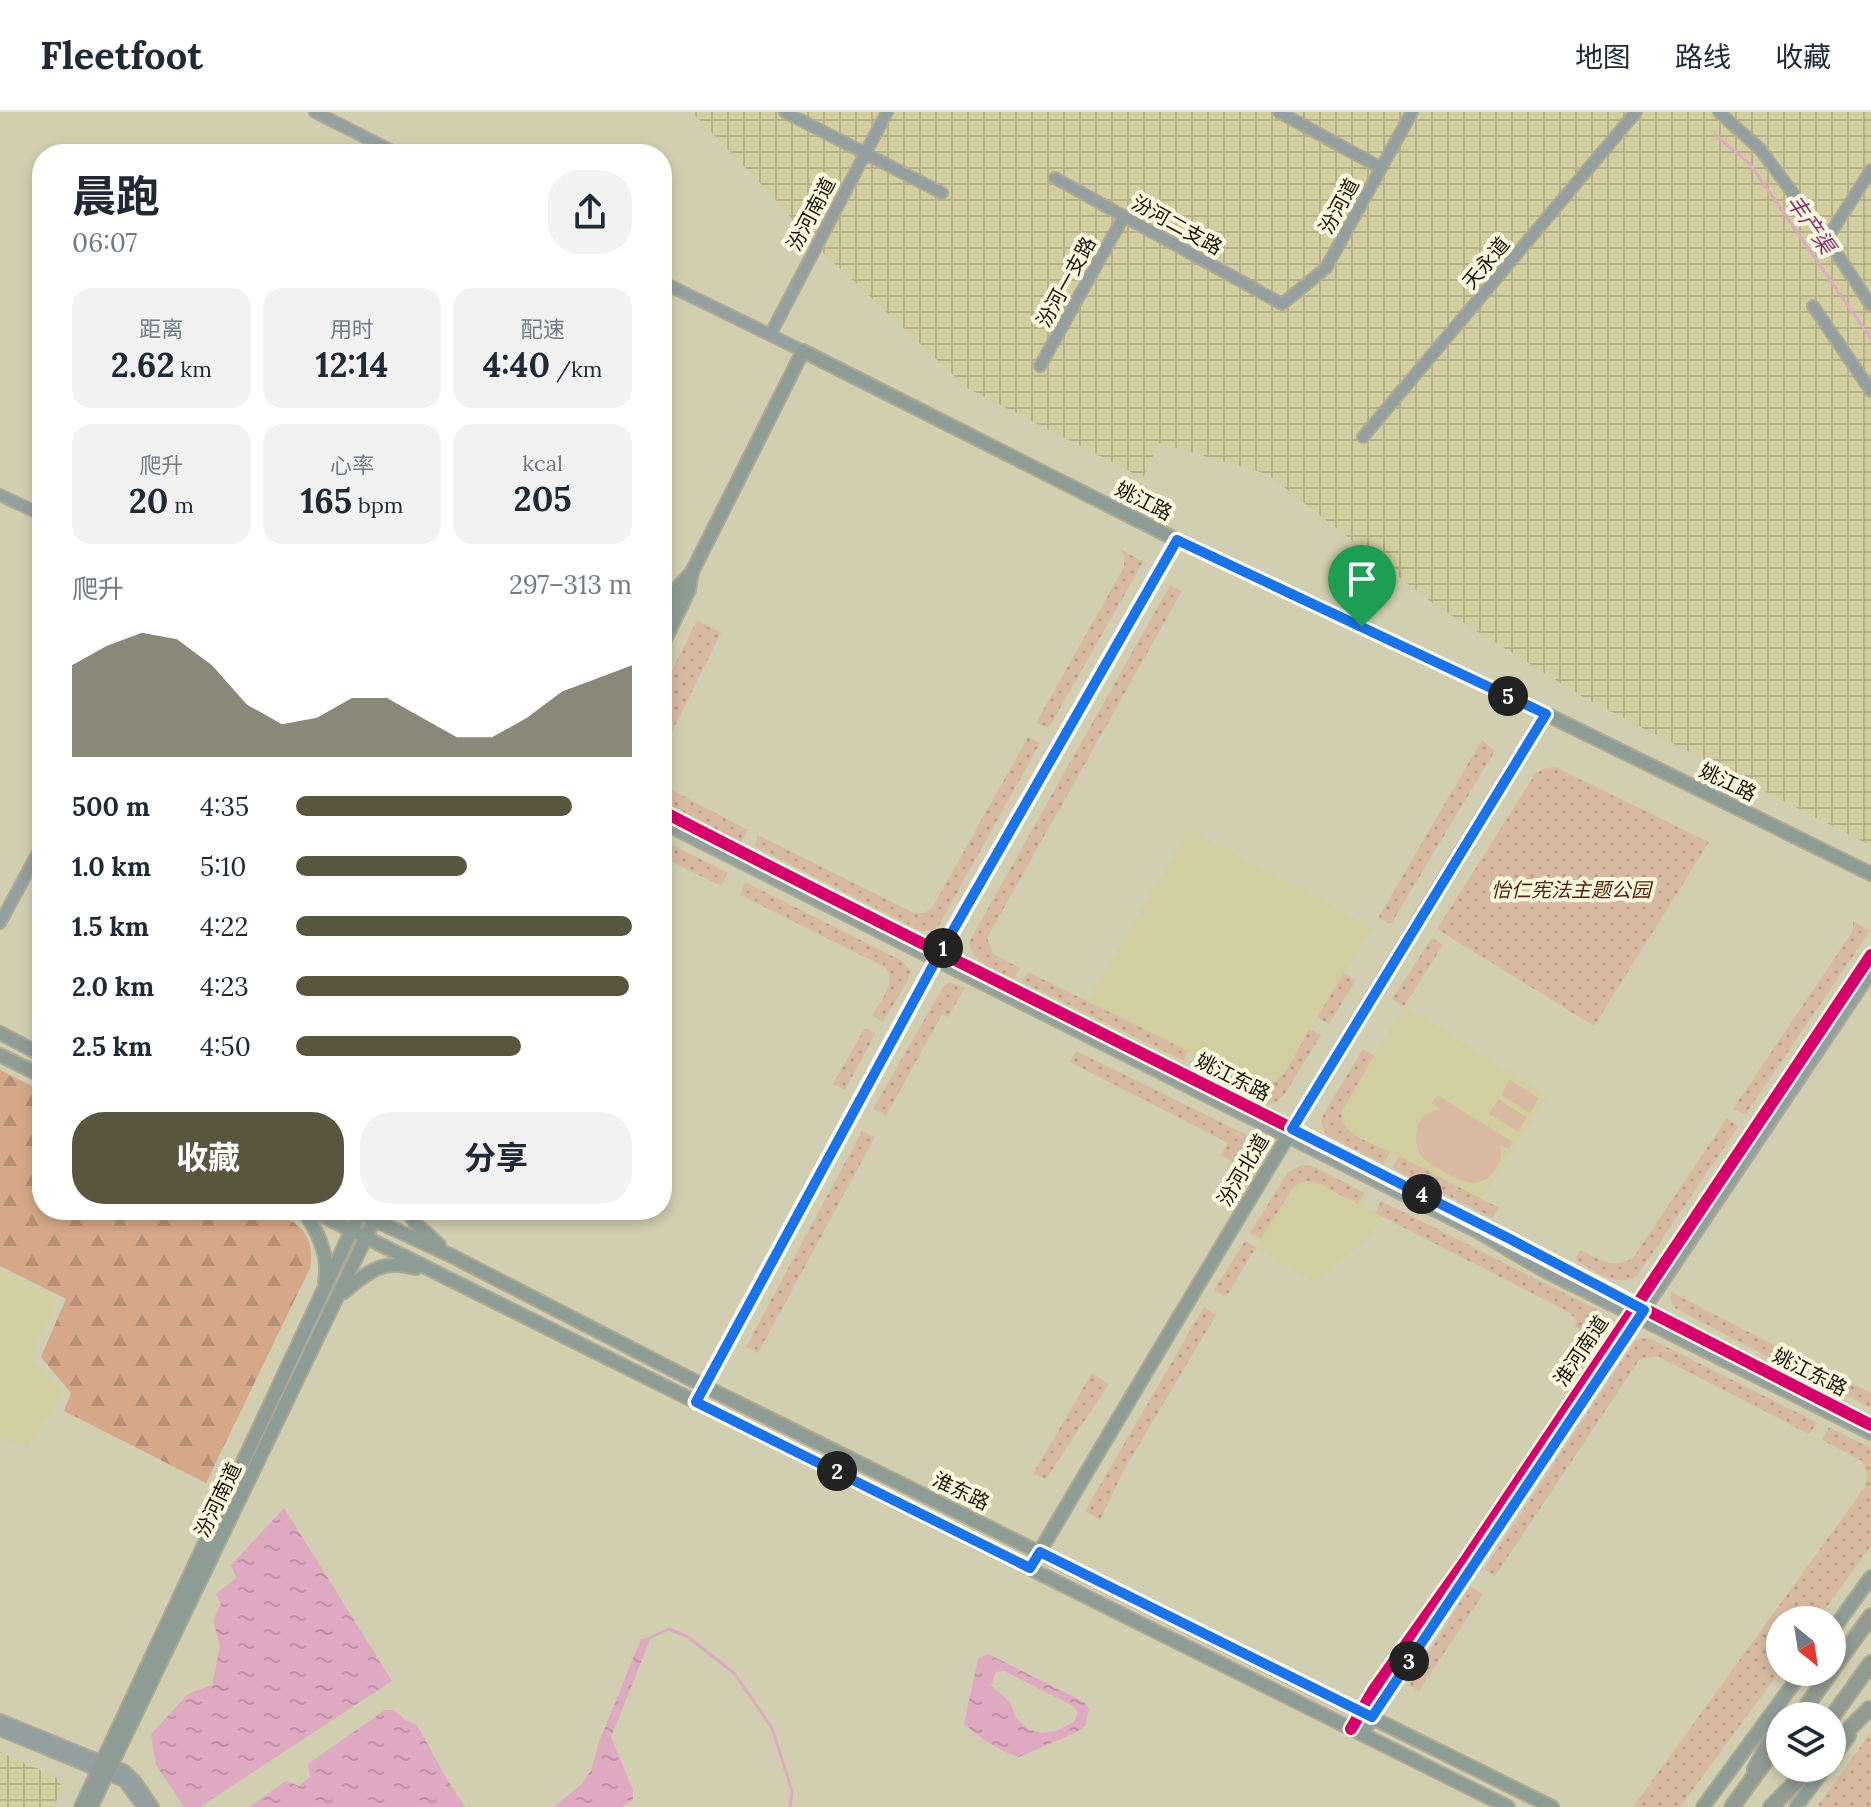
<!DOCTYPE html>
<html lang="zh">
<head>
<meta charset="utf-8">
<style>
	body { margin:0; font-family:Lora,"Noto Sans SC",serif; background:#f2f2f3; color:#1f2937; height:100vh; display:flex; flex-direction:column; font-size:30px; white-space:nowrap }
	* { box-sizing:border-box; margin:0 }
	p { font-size:26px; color:#747a83 }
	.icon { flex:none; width:44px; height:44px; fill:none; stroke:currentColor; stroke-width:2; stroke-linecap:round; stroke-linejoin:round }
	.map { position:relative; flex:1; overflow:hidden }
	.drawer { position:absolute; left:32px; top:32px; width:640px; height:1076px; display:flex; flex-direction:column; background:#fff; border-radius:32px; box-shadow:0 4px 12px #0003 }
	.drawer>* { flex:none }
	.needle { width:52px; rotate:150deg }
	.controls { position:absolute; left:1766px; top:1494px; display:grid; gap:16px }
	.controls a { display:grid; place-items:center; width:80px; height:80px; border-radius:50%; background:#fff; box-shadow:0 4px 12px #0003; font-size:40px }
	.pin { position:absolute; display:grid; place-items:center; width:68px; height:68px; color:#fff; margin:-82px -34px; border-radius:50% 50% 50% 0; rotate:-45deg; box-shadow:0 0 8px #0007 }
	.pin .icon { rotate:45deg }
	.km { position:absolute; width:40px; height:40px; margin:-20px; border-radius:50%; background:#222; color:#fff; font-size:22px; line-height:40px; text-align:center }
	.round { display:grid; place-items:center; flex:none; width:84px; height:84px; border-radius:32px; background:#f2f2f3 }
	.summary { display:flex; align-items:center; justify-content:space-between; height:136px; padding:0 40px }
	h1 { font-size:44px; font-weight:700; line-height:60px }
	.stats { display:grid; grid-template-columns:repeat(3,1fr); gap:12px; height:136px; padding:8px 40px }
	.stats div { display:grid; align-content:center; border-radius:20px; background:#f2f2f3; text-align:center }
	.stats b { font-size:34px; font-weight:700 }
	.stats small { font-size:22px; font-weight:400 }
	.stats p { font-size:22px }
	.chart { height:224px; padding:16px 40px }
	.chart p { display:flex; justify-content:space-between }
	.chart svg { width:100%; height:144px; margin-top:8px; fill:#595640; opacity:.7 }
	.primary-button { display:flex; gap:16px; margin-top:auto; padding:16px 40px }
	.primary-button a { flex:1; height:92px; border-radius:32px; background:#595640; color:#fff; font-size:32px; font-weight:700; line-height:92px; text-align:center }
	.primary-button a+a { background:#f2f2f3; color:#1f2937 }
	ul { padding:0 40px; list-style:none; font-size:26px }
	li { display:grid; grid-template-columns:128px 96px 1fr; align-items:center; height:60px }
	li i { height:20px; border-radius:10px; background:#595640 }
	header { display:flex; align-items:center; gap:48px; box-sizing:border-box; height:112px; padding:0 40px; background:#fff; border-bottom:2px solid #e0e1e3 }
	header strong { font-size:38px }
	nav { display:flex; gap:44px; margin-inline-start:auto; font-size:28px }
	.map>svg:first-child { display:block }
	.built { fill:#d3cea0 }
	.industrial { fill:url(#industrial-grid) }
	.grass { fill:url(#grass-dots) }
	.forest { fill:url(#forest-firs) }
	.garden { fill:#d8baa2 }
	.water { fill:url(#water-ripples); fill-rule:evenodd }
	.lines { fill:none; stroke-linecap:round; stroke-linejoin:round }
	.stream { stroke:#e0a9c2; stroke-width:3 }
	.minor-casing { stroke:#adaa94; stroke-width:14 }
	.major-casing { stroke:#adaa94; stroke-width:16 }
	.highway-casing { stroke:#adaa94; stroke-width:18 }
	.minor { stroke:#949f9f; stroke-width:10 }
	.major { stroke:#8e9c96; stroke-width:12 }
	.highway { stroke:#919b92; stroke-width:14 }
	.cycleway-casing { stroke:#faf8de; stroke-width:17 }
	.cycleway { stroke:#d6006c; stroke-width:12 }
	.route-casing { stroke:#fff; stroke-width:16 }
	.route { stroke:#1a73e8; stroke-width:10 }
	.labels { text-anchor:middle; stroke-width:8; stroke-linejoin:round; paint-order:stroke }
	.street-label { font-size:20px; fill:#191603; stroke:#faf8de }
	.park-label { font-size:20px; font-style:italic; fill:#56210a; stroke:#faf8de }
	.water-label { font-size:22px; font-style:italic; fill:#882f6d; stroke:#faf8de }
</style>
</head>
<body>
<header>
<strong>Fleetfoot</strong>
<nav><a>地图</a><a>路线</a><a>收藏</a></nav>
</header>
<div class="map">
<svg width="1871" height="1695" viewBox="0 0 1871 1695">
	<defs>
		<pattern id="industrial-grid" width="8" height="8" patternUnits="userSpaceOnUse" patternTransform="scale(2)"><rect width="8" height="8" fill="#d3cea0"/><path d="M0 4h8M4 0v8" fill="none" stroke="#b5b088"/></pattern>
		<pattern id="grass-dots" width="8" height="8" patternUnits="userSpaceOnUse" patternTransform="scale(2)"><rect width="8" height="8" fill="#d8baa2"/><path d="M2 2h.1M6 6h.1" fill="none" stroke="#b99f8a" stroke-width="1.8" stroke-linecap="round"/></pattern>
		<pattern id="forest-firs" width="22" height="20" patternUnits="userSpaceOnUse" patternTransform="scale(2)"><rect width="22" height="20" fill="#d6a889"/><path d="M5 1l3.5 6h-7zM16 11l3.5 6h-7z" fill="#b79075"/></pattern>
		<pattern id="water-ripples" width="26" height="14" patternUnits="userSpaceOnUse" patternTransform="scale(2)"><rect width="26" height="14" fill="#e0a9c2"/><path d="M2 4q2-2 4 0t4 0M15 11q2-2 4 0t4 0" fill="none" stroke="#c091a5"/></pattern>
	</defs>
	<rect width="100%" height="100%" fill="#d1ceb1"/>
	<path class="built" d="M1189 717 1372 816 1280 966 1271 972H1254L1087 890Z
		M1404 894 1547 984 1482 1087 1347 1018 1342 1008 1341 1001Z
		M1307 1069 1315 1070 1383 1105 1368 1126 1315 1170 1256 1135 1294 1074Z
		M0 1160 58 1189 30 1244 63 1282 27 1336 0 1323Z"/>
	<path class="industrial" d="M692 0H1871V734L1583 585 1435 493 1267 362 1159 331 1143 366 967 276 814 132 765 76Z
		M0 1640 56 1665 63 1676 53 1695H0Z"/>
	<path class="grass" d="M1120 437 1143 450 1049 616 1036 611 1124 455V444Z
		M1170 473 1182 479 987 826 993 842 1020 856 1014 867C996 858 972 852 969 830Z
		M697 508 721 521 662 639V579Z
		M1028 625 1040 631 938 815 929 819H921L754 734 758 723 914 801H924L932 796Z
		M1482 628 1495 639 1391 812 1378 806Z
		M1555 655 1709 730 1594 914 1437 817 1534 664 1542 657Z
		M662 673 748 718 741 730 662 689Z
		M662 728 728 761 721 774 662 745Z
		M745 770 902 849 911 859 908 868 883 910 872 903C881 888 897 871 885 855L740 783Z
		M1853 809 1870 819 1745 1003 1733 997 1851 822 1853 816Z
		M1432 826 1443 833 1404 894 1392 887Z
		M1028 860 1188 939 1184 949 1022 870Z
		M1344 861 1356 868 1329 912 1317 905Z
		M950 870 965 876 948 905 942 902 886 1004 873 997 943 875Z
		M865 916 876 921 845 978 833 972Z
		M1309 917 1321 923 1284 983 1276 990 1267 992 1197 961 1205 948C1223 957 1262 984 1280 966 1289 957 1302 930 1309 917Z
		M1363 937 1374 944 1341 1001C1343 1024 1372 1031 1390 1040L1384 1052 1326 1023 1321 1010 1323 1003Z
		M1076 939 1247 1023 1250 1041 1241 1055 1221 1043 1228 1031 1070 950Z
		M1727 1006 1738 1015 1637 1164C1616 1177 1594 1158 1575 1148L1580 1138C1601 1147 1612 1158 1633 1146Z
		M862 1019 875 1025 758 1241 746 1235Z
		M1399 1044 1499 1096 1492 1106 1392 1056Z
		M1302 1053 1312 1054 1365 1081 1358 1092 1315 1070 1306 1069 1294 1074 1261 1127 1250 1121 1288 1060Z
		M1381 1089 1598 1198 1601 1211 1587 1238 1577 1232 1584 1222 1575 1214 1577 1209 1569 1200 1375 1101Z
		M1245 1129 1256 1135 1226 1185 1214 1178Z
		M1671 1180 1797 1245 1791 1257 1675 1196 1671 1190Z
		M1204 1195 1216 1203 1125 1356 1100 1408 1085 1399Z
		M1641 1226 1651 1227 1818 1311 1809 1322 1657 1244 1639 1248 1495 1464 1484 1457 1635 1229Z
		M1812 1252 1871 1281V1296L1807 1264Z
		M1092 1261 1109 1272 1046 1367 1033 1362Z
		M1829 1315 1871 1336V1434L1817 1508H1780V1559L1680 1695H1633L1865 1375 1867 1362 1862 1349 1822 1328Z
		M1470 1474 1483 1482 1419 1579 1409 1573Z
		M1871 1620V1695H1817Z"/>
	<path class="forest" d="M0 958 42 979V1098H272C301 1113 315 1122 310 1156L206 1371 64 1299 71 1281 41 1245 66 1187 0 1154Z"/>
	<path class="garden" d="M1510 968 1539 986 1530 1001 1501 983Z
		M1437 983 1513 1030 1509 1037 1500 1033C1503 1044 1500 1053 1493 1061 1478 1079 1458 1068 1442 1059 1436 1055 1427 1051 1422 1045 1414 1034 1414 1014 1424 1004 1428 1000 1435 998 1441 997L1432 991Z
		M1498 987 1527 1005 1518 1020 1489 1002Z"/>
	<path class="water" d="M284 1396 392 1569 200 1695H184L156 1653 151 1622 188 1582 212 1573 220 1534 213 1508 221 1492 216 1482 236 1466 231 1453Z
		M651 1525 611 1625 633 1678V1687L623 1695H554L583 1671 591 1658 599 1630 641 1527Z
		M988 1542 1084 1590 1089 1597 1085 1614 1077 1620 1019 1645C998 1639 981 1626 964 1612L978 1547ZM1004 1559 1073 1594 1078 1600 1074 1610 1056 1619 1041 1621 1028 1617 1016 1606 1010 1590 991 1574 996 1560Z
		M385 1598H394L405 1608 417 1613 446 1666 465 1695H249L286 1669 299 1674 310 1665 308 1652Z"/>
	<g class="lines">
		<path class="stream" d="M1715 23 1750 52 1871 227
			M651 1525 669 1517 688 1525 734 1561 772 1616 792 1679 790 1695"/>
		<defs>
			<path id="minor" d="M315 0 398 42
				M785 0 942 81
				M1279 0 1381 56
				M1719 0 1760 37 1827 127 1871 193
				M1055 66 1282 192 1326 156 1412 0
				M1827 127 1871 58
				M662 170 803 239
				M1813 194 1871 279
				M770 223 887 0
				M1040 254 1124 104
				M1363 325 1636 0
				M0 383 42 403
				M662 699C872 808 1084 912 1295 1018 1487 1115 1678 1216 1871 1313
				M662 711 1477 1120 1545 1160 1871 1322
				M0 811 42 733
				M696 1290 936 848 1177 428
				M0 1608 125 1659 136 1670 153 1695
				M1351 1617 1373 1579 1464 1451 1871 843
				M0 1618 124 1669 143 1695
				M1363 1623 1395 1569 1871 861"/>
			<path id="major" d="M662 508 679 474 692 460 803 239 1177 428 1546 602 1871 762
				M662 534 689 478 692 460
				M0 921 42 943
				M0 943 42 964
				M303 1098C317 1118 330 1144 325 1170
				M311 1098 1508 1695
				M353 1098 454 1145 704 1274 1552 1695
				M407 1098 417 1113 439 1133
				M344 1180C369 1159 382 1147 416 1156
				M1030 1456C1199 1169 1371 885 1546 602
				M1832 1519 1871 1465
				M1832 1647 1849 1624
				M1754 1657 1780 1607
				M81 1695 355 1111
				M91 1695 379 1098
				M1703 1695 1802 1560
				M1796 1695 1825 1656"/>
			<path id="highway" d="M1832 1558 1871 1504
				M1799 1604 1831 1560
				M1832 1605 1871 1551
				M1832 1634 1869 1597
				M1732 1695 1780 1629
				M1771 1695 1810 1656"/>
		</defs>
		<use href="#minor" class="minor-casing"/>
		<use href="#major" class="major-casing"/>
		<use href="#highway" class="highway-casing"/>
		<use href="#minor" class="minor"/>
		<use href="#major" class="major"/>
		<use href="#highway" class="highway"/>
		<defs>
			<path id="cycleway" d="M662 699C872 808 1084 912 1295 1018 1487 1115 1678 1216 1871 1313
				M696 1290 936 848 1177 428
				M1351 1617 1373 1579 1464 1451 1871 843"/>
		</defs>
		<use href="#cycleway" class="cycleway-casing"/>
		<use href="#cycleway" class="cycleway"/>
	</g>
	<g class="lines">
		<defs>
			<path id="route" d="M1177 428 1546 602 1292 1017 1510 1127 1644 1198 1372 1605 1040 1440 1030 1456 696 1290 936 848Z"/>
		</defs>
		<use href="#route" class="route-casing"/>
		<use href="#route" class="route"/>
	</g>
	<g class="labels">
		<g class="street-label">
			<text transform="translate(1339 94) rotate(-61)" y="7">汾河道</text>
			<text transform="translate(811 102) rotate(-62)" y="7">汾河南道</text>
			<text transform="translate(1177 113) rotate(29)" y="7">汾河二支路</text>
			<text transform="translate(1486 151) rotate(-50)" y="7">天永道</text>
			<text transform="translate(1066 170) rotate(-61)" y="7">汾河一支路</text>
			<text transform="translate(1144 389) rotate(27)" y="7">姚江路</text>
			<text transform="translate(1728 670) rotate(26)" y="7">姚江路</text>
			<text transform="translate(1233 965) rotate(27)" y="7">姚江东路</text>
			<text transform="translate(1243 1058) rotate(-59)" y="7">汾河北道</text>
			<text transform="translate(1581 1239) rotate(-56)" y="7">淮河南道</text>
			<text transform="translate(1810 1260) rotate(27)" y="7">姚江东路</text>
			<text transform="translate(961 1379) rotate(26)" y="7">淮东路</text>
			<text transform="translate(218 1388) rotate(-64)" y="7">汾河南道</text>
		</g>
		<g class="park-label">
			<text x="1571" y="785">怡仁宪法主题公园</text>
		</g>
		<g class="water-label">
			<text transform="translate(1811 112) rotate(55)" y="8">丰产渠</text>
		</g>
	</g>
</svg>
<div class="controls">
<a><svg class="needle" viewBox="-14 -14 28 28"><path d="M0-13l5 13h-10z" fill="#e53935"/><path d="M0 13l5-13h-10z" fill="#747a83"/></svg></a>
<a><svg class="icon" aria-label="layers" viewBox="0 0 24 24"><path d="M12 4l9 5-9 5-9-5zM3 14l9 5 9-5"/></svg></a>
</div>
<div class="pin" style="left:1362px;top:515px;background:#1e9e55"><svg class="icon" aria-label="arrive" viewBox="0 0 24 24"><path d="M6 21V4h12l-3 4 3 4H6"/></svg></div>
<b class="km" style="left:943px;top:836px">1</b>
<b class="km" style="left:837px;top:1359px">2</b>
<b class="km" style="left:1409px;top:1549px">3</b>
<b class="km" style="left:1422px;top:1082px">4</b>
<b class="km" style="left:1508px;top:584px">5</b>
<section class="drawer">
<div class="summary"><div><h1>晨跑</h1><p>06:07</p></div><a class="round"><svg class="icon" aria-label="share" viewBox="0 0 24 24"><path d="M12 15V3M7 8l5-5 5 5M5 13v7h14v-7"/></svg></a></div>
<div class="stats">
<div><p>距离</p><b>2.62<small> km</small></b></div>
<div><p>用时</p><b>12:14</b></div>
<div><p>配速</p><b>4:40<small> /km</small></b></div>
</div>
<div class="stats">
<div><p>爬升</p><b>20<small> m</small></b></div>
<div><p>心率</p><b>165<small> bpm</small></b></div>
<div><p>kcal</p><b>205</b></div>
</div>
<div class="chart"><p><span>爬升</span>297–313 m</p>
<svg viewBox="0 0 160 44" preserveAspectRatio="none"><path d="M0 44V16L10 10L20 6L30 8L40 16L50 28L60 34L70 32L80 26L90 26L100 32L110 38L120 38L130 32L140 24L150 20L160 16V44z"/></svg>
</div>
<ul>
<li><b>500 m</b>4:35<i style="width:82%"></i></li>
<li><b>1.0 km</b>5:10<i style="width:51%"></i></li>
<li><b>1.5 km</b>4:22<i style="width:100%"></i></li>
<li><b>2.0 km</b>4:23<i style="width:99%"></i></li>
<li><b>2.5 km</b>4:50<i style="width:67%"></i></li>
</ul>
<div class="primary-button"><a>收藏</a><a>分享</a></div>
</section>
</div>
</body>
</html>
